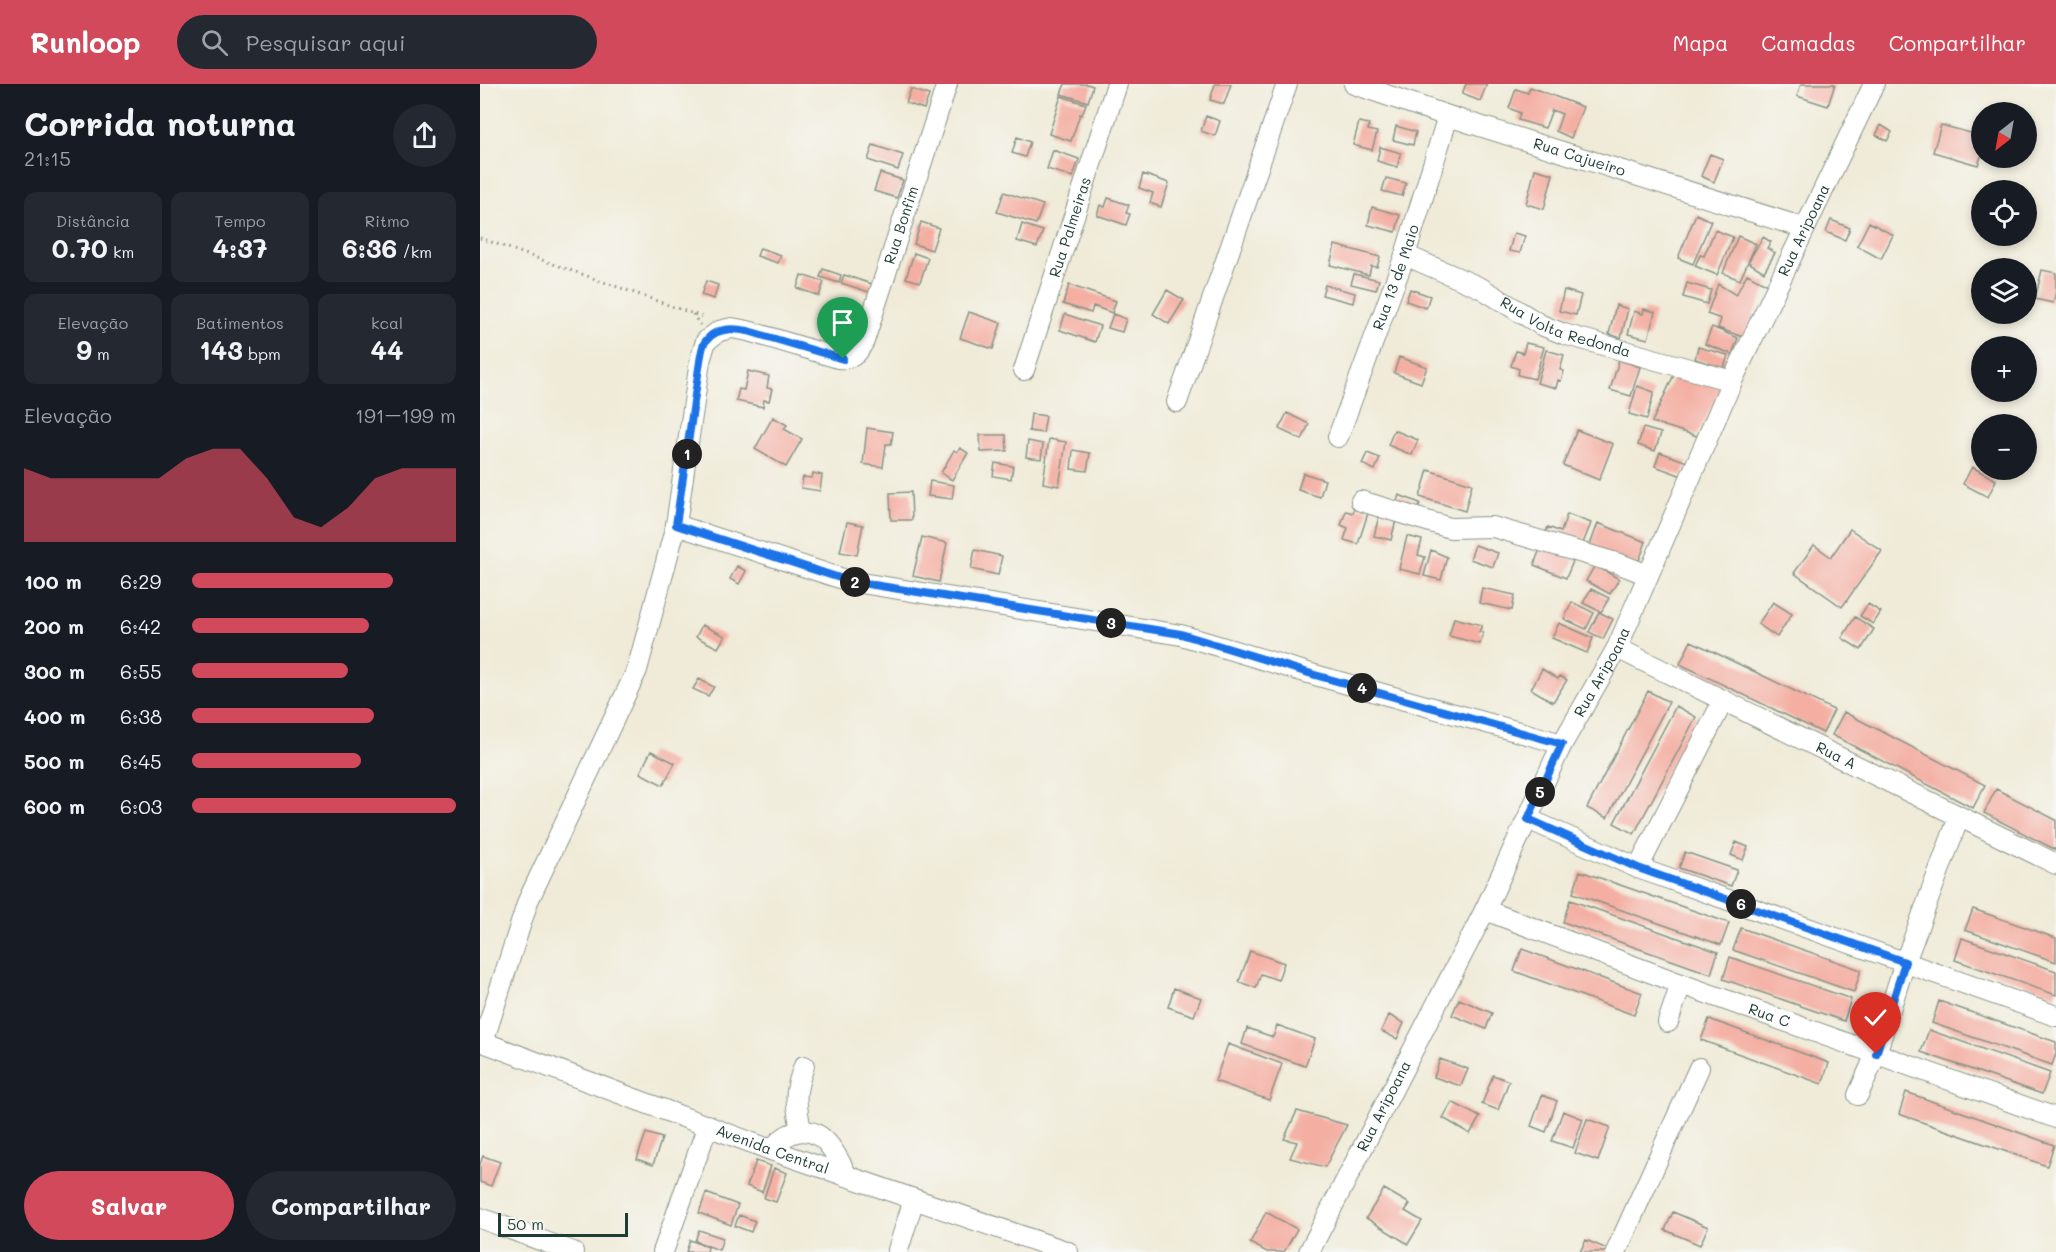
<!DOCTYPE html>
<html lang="pt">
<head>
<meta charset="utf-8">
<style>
	body { margin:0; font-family:Mali,sans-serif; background:#242831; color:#f1f3f6; height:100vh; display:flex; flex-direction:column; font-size:22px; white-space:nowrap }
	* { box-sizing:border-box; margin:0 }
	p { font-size:20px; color:#9ea1a6 }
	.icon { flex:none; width:33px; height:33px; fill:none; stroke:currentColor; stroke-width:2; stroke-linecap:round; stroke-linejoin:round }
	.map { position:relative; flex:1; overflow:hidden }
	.panel { display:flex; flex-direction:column; background:#171b24; width:480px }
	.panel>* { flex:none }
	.needle { width:39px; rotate:211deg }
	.controls { position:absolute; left:1491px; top:18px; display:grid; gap:12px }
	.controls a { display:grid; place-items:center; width:66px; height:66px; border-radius:50%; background:#171b24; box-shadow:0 3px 9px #0003; font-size:30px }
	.scale { position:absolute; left:18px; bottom:15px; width:130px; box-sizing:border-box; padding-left:6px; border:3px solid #1f3d34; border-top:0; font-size:16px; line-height:21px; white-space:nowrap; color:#1f3d34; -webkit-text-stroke:4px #f6f6f2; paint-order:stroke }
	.pin { position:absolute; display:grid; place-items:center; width:51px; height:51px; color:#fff; margin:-62px -26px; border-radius:50% 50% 50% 0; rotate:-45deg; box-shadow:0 0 6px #0007 }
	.pin .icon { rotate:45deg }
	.km { position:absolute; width:30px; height:30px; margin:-15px; border-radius:50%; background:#222; color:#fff; font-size:16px; line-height:30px; text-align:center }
	.round { display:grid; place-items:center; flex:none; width:63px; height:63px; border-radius:32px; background:#242831 }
	.headline { display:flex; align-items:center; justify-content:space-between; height:102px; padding:0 24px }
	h1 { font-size:33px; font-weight:700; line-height:45px }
	.metrics { display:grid; grid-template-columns:repeat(3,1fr); gap:9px; height:102px; padding:6px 24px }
	.metrics div { display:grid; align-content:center; border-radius:12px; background:#242831; text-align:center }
	.metrics b { font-size:26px; font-weight:700 }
	.metrics small { font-size:16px; font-weight:400 }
	.metrics p { font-size:16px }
	.chart { height:168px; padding:12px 24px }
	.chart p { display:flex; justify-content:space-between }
	.chart svg { width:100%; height:108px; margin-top:6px; fill:#d1495b; opacity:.7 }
	.action { display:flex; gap:12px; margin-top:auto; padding:12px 24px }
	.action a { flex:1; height:69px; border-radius:36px; background:#d1495b; color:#fff; font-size:24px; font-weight:700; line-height:69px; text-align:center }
	.action a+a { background:#242831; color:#f1f3f6 }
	ul { padding:0 24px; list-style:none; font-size:20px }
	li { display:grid; grid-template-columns:96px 72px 1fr; align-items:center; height:45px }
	li i { height:15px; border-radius:8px; background:#d1495b }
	header { display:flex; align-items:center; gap:36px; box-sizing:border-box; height:84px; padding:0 30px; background:#d1495b; color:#fff }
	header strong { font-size:28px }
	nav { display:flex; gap:33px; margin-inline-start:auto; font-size:21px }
	.search { width:420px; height:54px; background:#242831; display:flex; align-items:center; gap:15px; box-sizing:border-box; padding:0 21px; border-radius:33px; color:#9ea1a6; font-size:22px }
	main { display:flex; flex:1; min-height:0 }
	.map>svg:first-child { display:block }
	.building { fill:#f4aea2 }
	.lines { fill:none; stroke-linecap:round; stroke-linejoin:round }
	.minor-casing { stroke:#889486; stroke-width:22 }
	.path { stroke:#889486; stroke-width:3; stroke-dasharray:1.5 4.5; stroke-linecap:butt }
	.minor { stroke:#fff; stroke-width:20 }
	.route-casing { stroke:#fff; stroke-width:12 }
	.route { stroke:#1a73e8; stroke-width:8 }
	.labels { text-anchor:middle; stroke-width:6; stroke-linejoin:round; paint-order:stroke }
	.street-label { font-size:15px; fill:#1f3d34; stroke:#f6f6f2 }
</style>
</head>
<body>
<header>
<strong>Runloop</strong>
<div class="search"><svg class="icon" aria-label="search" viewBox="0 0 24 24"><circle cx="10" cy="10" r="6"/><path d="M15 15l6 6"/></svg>Pesquisar aqui</div>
<nav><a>Mapa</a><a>Camadas</a><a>Compartilhar</a></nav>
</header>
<main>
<section class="panel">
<div class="headline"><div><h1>Corrida noturna</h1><p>21:15</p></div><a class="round"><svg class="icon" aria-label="share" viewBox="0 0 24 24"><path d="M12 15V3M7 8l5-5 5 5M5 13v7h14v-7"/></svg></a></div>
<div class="metrics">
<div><p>Distância</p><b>0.70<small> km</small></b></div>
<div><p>Tempo</p><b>4:37</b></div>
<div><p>Ritmo</p><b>6:36<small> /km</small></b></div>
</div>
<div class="metrics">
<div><p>Elevação</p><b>9<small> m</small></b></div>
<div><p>Batimentos</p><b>143<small> bpm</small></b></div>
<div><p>kcal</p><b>44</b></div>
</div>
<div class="chart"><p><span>Elevação</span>191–199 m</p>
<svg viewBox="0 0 160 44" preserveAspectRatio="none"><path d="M0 44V14L10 18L20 18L30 18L40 18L50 18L60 10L70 6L80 6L90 18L100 34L110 38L120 30L130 18L140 14L150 14L160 14V44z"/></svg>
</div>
<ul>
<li><b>100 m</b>6:29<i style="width:76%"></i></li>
<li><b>200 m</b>6:42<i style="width:67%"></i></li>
<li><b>300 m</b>6:55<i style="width:59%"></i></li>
<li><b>400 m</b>6:38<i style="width:69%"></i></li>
<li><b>500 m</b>6:45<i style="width:64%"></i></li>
<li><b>600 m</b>6:03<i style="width:100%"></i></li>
</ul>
<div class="action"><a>Salvar</a><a>Compartilhar</a></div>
</section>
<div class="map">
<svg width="1576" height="1168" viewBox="0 0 1576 1168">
	<rect width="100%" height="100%" fill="#f6f6f2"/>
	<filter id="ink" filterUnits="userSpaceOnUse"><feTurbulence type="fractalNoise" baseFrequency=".0167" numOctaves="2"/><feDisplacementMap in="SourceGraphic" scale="12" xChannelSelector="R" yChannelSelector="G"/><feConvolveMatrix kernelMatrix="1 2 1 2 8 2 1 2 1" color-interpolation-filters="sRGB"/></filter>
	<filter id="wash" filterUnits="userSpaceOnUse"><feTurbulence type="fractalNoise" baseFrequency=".008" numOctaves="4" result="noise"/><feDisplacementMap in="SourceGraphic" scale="24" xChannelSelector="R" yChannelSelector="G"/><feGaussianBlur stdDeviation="1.35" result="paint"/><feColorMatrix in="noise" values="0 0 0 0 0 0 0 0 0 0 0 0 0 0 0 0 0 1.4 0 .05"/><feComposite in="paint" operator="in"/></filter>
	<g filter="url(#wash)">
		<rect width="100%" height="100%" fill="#f0ebd8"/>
		<g id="blocks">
			<path class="building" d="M585 0H607L613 2 608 18 581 10Z
				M735 0H751L744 20 730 16Z
				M986 0H1007L1000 17 982 10Z
				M1321 0H1355L1348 22 1317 12Z
				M1050 3 1103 23 1091 54 1076 47 1082 30 1072 26 1065 44 1038 36 1040 29 1029 24 1036 5 1048 9Z
				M431 5 449 11 444 25 426 19Z
				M581 12 606 20 602 31 600 30 591 57 569 50Z
				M726 32 740 37 735 52 721 47Z
				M879 38 889 40 888 46 897 48 892 66 873 61Z
				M1401 41 1412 48 1407 57 1396 51Z
				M1461 41 1502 52V70L1498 81 1453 68Z
				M916 42 936 48 933 61 913 56Z
				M537 53 550 58 545 73 532 69Z
				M393 61 423 71 418 86 388 76Z
				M900 63 921 69 917 83 897 77Z
				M573 66 599 75 593 93 567 85Z
				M1230 70 1243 75 1234 98 1221 92Z
				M1055 85 1073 90 1064 125 1046 120Z
				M400 89 423 96 417 114 394 107Z
				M663 90 689 99 681 123 670 119 673 109 659 104Z
				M906 94 926 99 922 112 902 107Z
				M524 108 563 121 556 140 517 128Z
				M628 114 649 121 646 129 650 130 646 141 617 131 620 121 625 123Z
				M892 123 920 131 916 148 888 141Z
				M1216 130 1231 137 1213 180 1198 174Z
				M1351 136 1370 144 1365 156 1346 148Z
				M441 138 459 144 452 166 434 160Z
				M1389 138 1413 151 1401 175 1377 162Z
				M542 140 563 147 557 163 537 157Z
				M1235 146 1253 153 1237 191 1215 182 1220 171 1224 172Z
				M1034 149 1045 152 1040 169 1029 167Z
				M1258 152 1276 160 1260 196 1243 189Z
				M1283 153 1291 158 1287 164 1295 169 1284 188 1268 178Z
				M855 161 900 173 897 183 891 182 889 191 850 181Z
				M280 164 301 171 298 179 277 172Z
				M434 169 448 174 440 198 426 194Z
				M343 185 361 191 359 199 340 193Z
				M1562 186 1576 189V208L1573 219 1555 215Z
				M874 190 899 196 896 206 871 200Z
				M1267 190 1288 201 1263 253 1238 244 1241 235 1227 230 1238 200 1256 211Z
				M321 191 344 198 339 212 317 204Z
				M364 191 392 200 389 208 361 199Z
				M226 197 238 201 234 215 221 211Z
				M1207 199 1231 206 1227 220 1203 213Z
				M589 201 636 217 632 229 613 222 611 229 583 220Z
				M845 201 875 209 873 219 842 211Z
				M930 205 950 212 946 224 926 217Z
				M687 206 704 216 689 240 673 230Z
				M1084 206 1101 211 1096 231 1079 227Z
				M1136 221 1148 225 1141 254 1129 250Z
				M1164 225 1175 228 1168 255 1148 250 1154 227 1163 230Z
				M489 228 521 239 513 265 480 254Z
				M585 230 620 242 615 258 580 246Z
				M633 230 646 235 642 248 628 244Z
				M1232 243 1258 254 1252 270 1225 260Z
				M1046 259 1064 263 1055 295 1038 291 1039 285 1031 282 1036 267 1043 269Z
				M1218 263 1248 271 1244 284 1215 275Z
				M1066 266 1084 271 1080 286 1084 287 1081 297 1078 296 1076 304 1057 299Z
				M919 273 947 283 941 299 914 289Z
				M1139 276 1160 283 1151 312 1130 306Z
				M268 287 289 292 287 304 292 305 289 317 284 316 283 323 256 317 259 305 264 306Z
				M1194 291 1242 304 1217 352 1172 338Z
				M1157 302 1174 308 1167 335 1149 330Z
				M807 329 829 340 822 356 799 345Z
				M551 330 566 332 563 349 549 347Z
				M293 333 307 341 304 345 322 355 306 383 275 365Z
				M387 344 413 348 411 360H406L403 383 383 380Z
				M1163 344 1181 349 1175 367 1158 361Z
				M914 346 938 356 932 371 908 361Z
				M1097 346 1133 360 1119 396 1083 381Z
				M500 351H526L527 367 501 368Z
				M569 355 586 358 579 402 563 399Z
				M548 357 563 360 561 375 546 373Z
				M480 364 488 369 472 396 461 389 474 366 477 368Z
				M593 366 610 369 607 387 591 385Z
				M1180 368 1207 378 1202 392 1175 382Z
				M887 369 900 374 895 386 882 380Z
				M515 379 533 382 531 395 513 392Z
				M1492 383 1516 396 1508 413 1483 400Z
				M948 386 992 400 985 427 940 413Z
				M333 389 342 391 340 407 321 404 323 393 332 394Z
				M823 389 845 396 840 413 818 406Z
				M450 397 474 401 472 415 448 412Z
				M431 408 432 436H411L410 409Z
				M919 411 940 419 938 427 916 420Z
				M875 422 889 426 878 460 864 456 868 444 861 441 866 427 873 429Z
				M1087 430 1111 439 1100 467 1064 453 1068 443 1081 448Z
				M899 432 916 436 911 456 894 452Z
				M367 438 383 441 377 471 360 468Z
				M1118 439 1166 458 1157 482 1109 464Z
				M1370 445 1402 467 1362 523 1314 489 1334 461 1351 473Z
				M927 452 942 456 938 471 945 473 940 490 919 485Z
				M442 453 467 459 459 498 433 492Z
				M995 461 1018 469 1013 483 990 475Z
				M1061 462 1094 475 1086 494 1054 481Z
				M495 466 522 472 518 491 491 485Z
				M951 466 967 473 961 496 944 492Z
				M1115 481 1139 495 1130 510 1106 497Z
				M257 482 266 487 259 500 250 495Z
				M1002 504 1035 511 1032 526 999 519Z
				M1111 505 1129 514 1121 528 1103 519Z
				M1092 518 1114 529 1106 545 1084 535Z
				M1293 518 1312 530 1297 553 1278 540Z
				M1388 520 1401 528 1393 540 1380 532Z
				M1119 528 1133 535 1123 555 1109 548Z
				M1375 533 1394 545 1381 566 1362 554Z
				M974 534 1002 541 999 548 1003 549 1000 560 969 552Z
				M1079 539 1113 554 1107 569 1072 554Z
				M222 541 245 552 238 564 216 553Z
				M1211 557 1354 626 1343 649 1200 580Z
				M1062 585 1078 595 1080 592 1087 596 1073 618 1051 605Z
				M219 595 234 603 228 612 213 605Z
				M1168 607 1189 618 1127 734 1107 724Z
				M1196 622 1216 633 1154 750 1134 739Z
				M1364 628 1505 701 1493 724 1352 651Z
				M171 667 195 679 183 701 160 689Z
				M1516 705 1576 736V766L1504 729Z
				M1256 758 1268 763 1263 776 1251 771Z
				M1205 768 1257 786 1251 802 1199 784Z
				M1100 787 1249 839 1241 861 1093 809Z
				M1090 816 1238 868 1231 890 1083 838Z
				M1493 825 1576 854V878L1485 846Z
				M1261 844 1381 886 1374 908 1253 866Z
				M1482 854 1576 887V911L1475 876Z
				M1042 865 1162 909 1154 931 1034 887Z
				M770 867 804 879 798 896 781 890 776 904 759 898Z
				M1250 873 1371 915 1364 937 1243 895Z
				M694 904 721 914 714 932 688 923Z
				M979 915 1012 929 1006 945 972 931Z
				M1459 917 1576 958V970L1572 981 1452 939Z
				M909 931 924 939 917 955 901 947Z
				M1229 935 1349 979 1342 1000 1221 956Z
				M797 941 835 955 825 982 762 960 767 944 793 953Z
				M1449 946 1570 989 1562 1010 1441 968Z
				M748 960 802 980 789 1016 735 997Z
				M960 975 988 985 981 1002 954 993Z
				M1013 991 1029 997 1018 1026 1002 1020Z
				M1426 1008 1574 1061 1567 1082 1419 1030Z
				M1062 1011 1077 1017 1066 1048 1051 1042Z
				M972 1018 1000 1033 990 1050 963 1034Z
				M817 1027 867 1041 845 1083 810 1074 817 1058 804 1055Z
				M1083 1027 1103 1035 1093 1064 1072 1057Z
				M1107 1035 1130 1043 1118 1077 1095 1069Z
				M166 1049 182 1054 173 1081 157 1075Z
				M3 1072 20 1078 11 1102 0 1098V1080Z
				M276 1077 291 1082 282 1108 267 1102Z
				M294 1084 307 1089 296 1118 284 1114Z
				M904 1105 930 1120 925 1127 942 1137 928 1160 886 1134Z
				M226 1109 258 1121 251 1141 219 1129Z
				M786 1128 817 1145 804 1168H787L770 1159Z
				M1193 1128 1228 1143 1220 1161 1185 1146Z
				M259 1131 275 1137 271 1148 255 1142Z
				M219 1146 243 1154 239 1166 215 1157Z
				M210 1156 228 1163 227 1168H206Z
				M1106 1156 1134 1168H1100Z"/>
		</g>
	</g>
	<g filter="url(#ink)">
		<use href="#blocks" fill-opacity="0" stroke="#889486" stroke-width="1.5"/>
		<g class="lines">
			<defs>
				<g id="minor">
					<path id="s1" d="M874 0 968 32 1324 144"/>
					<path id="s2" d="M925 171 1001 204 1061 241 1084 250 1252 297"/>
					<path id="s3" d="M544 286 637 0"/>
					<path d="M697 318 807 0"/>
					<path id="s4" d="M858 353 925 171 968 32"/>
					<path d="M881 417 970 444 1013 443 1140 480 1168 491"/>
					<path d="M196 441 369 497 701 551 835 591 1082 660"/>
					<path id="s5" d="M1137 564 1576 780"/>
					<path d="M1048 735 1158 784 1576 932"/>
					<path d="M1158 784 1243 617"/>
					<path id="s6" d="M1005 826 1201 900 1576 1034"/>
					<path d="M1188 938 1201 900"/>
					<path id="s7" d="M0 957 291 1066 588 1168"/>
					<path id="s8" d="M3 958 48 817 157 586 196 441 220 277 226 257 239 247 252 244 268 247 358 274C373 276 378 269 384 257L467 0"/>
					<path d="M1378 1011 1396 970 1425 878 1479 733"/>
					<path d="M321 1047C316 1017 313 1012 324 982"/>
					<path d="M291 1066C297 1060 305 1051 313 1049 342 1039 357 1071 367 1092"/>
					<path d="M0 1134 93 1168"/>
					<path d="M418 1166 434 1115"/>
					<path d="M183 1168 228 1041"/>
					<path id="s9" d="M829 1168 1005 826 1082 660 1137 564 1252 297 1394 0"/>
					<path d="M1136 1168 1219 984"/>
				</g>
			</defs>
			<use href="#minor" class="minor-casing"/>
			<path class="path" d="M0 154 225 234
				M213 230 220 241"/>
			<use href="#minor" class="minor"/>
		</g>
	</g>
	<g class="lines" filter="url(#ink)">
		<defs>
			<path id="route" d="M363 275 268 247C254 244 235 243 225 258 222 262 221 272 220 277L196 441 369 497 701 550 835 591 1082 660 1048 735 1158 784 1425 878 1396 970"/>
		</defs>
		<use href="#route" class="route-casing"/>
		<use href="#route" class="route"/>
	</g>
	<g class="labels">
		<g class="street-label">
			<text dy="5" stroke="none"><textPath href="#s1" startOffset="237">Rua Cajueiro</textPath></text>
			<text dy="5" stroke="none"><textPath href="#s8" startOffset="1036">Rua Bonfim</textPath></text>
			<text dy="5" stroke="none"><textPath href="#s3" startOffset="150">Rua Palmeiras</textPath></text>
			<text dy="5" stroke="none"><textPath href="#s9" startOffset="1136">Rua Aripoana</textPath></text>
			<text dy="5" stroke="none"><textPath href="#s4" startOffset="170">Rua 13 de Maio</textPath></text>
			<text dy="5" stroke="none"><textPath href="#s2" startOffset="177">Rua Volta Redonda</textPath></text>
			<text dy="5" stroke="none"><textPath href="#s9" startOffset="650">Rua Aripoana</textPath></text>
			<text dy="5" stroke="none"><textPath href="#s5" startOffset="244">Rua A</textPath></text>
			<text dy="5" stroke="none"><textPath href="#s6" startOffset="303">Rua C</textPath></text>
			<text dy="5" stroke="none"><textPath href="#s9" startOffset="164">Rua Aripoana</textPath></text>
			<text dy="5" stroke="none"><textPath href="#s7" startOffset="312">Avenida Central</textPath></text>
		</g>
	</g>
</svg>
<div class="controls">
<a><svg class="needle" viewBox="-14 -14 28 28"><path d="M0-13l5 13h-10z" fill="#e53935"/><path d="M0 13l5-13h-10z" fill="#9ea1a6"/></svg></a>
<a><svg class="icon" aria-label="locate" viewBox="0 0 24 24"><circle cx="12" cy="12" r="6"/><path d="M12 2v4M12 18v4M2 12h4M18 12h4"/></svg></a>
<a><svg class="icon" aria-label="layers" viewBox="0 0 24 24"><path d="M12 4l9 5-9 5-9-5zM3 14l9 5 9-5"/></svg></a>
<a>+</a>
<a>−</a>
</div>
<div class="scale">50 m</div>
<div class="pin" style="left:363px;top:275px;background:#1e9e55"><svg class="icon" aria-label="arrive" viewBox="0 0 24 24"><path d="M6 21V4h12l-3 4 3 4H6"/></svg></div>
<div class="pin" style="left:1396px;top:970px;background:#d93025"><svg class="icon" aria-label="check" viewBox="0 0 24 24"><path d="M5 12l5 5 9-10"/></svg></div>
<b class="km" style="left:207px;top:370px">1</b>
<b class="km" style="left:375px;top:498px">2</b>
<b class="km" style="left:631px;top:539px">3</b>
<b class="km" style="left:882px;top:604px">4</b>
<b class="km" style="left:1060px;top:708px">5</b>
<b class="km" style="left:1261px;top:820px">6</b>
</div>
</main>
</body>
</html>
